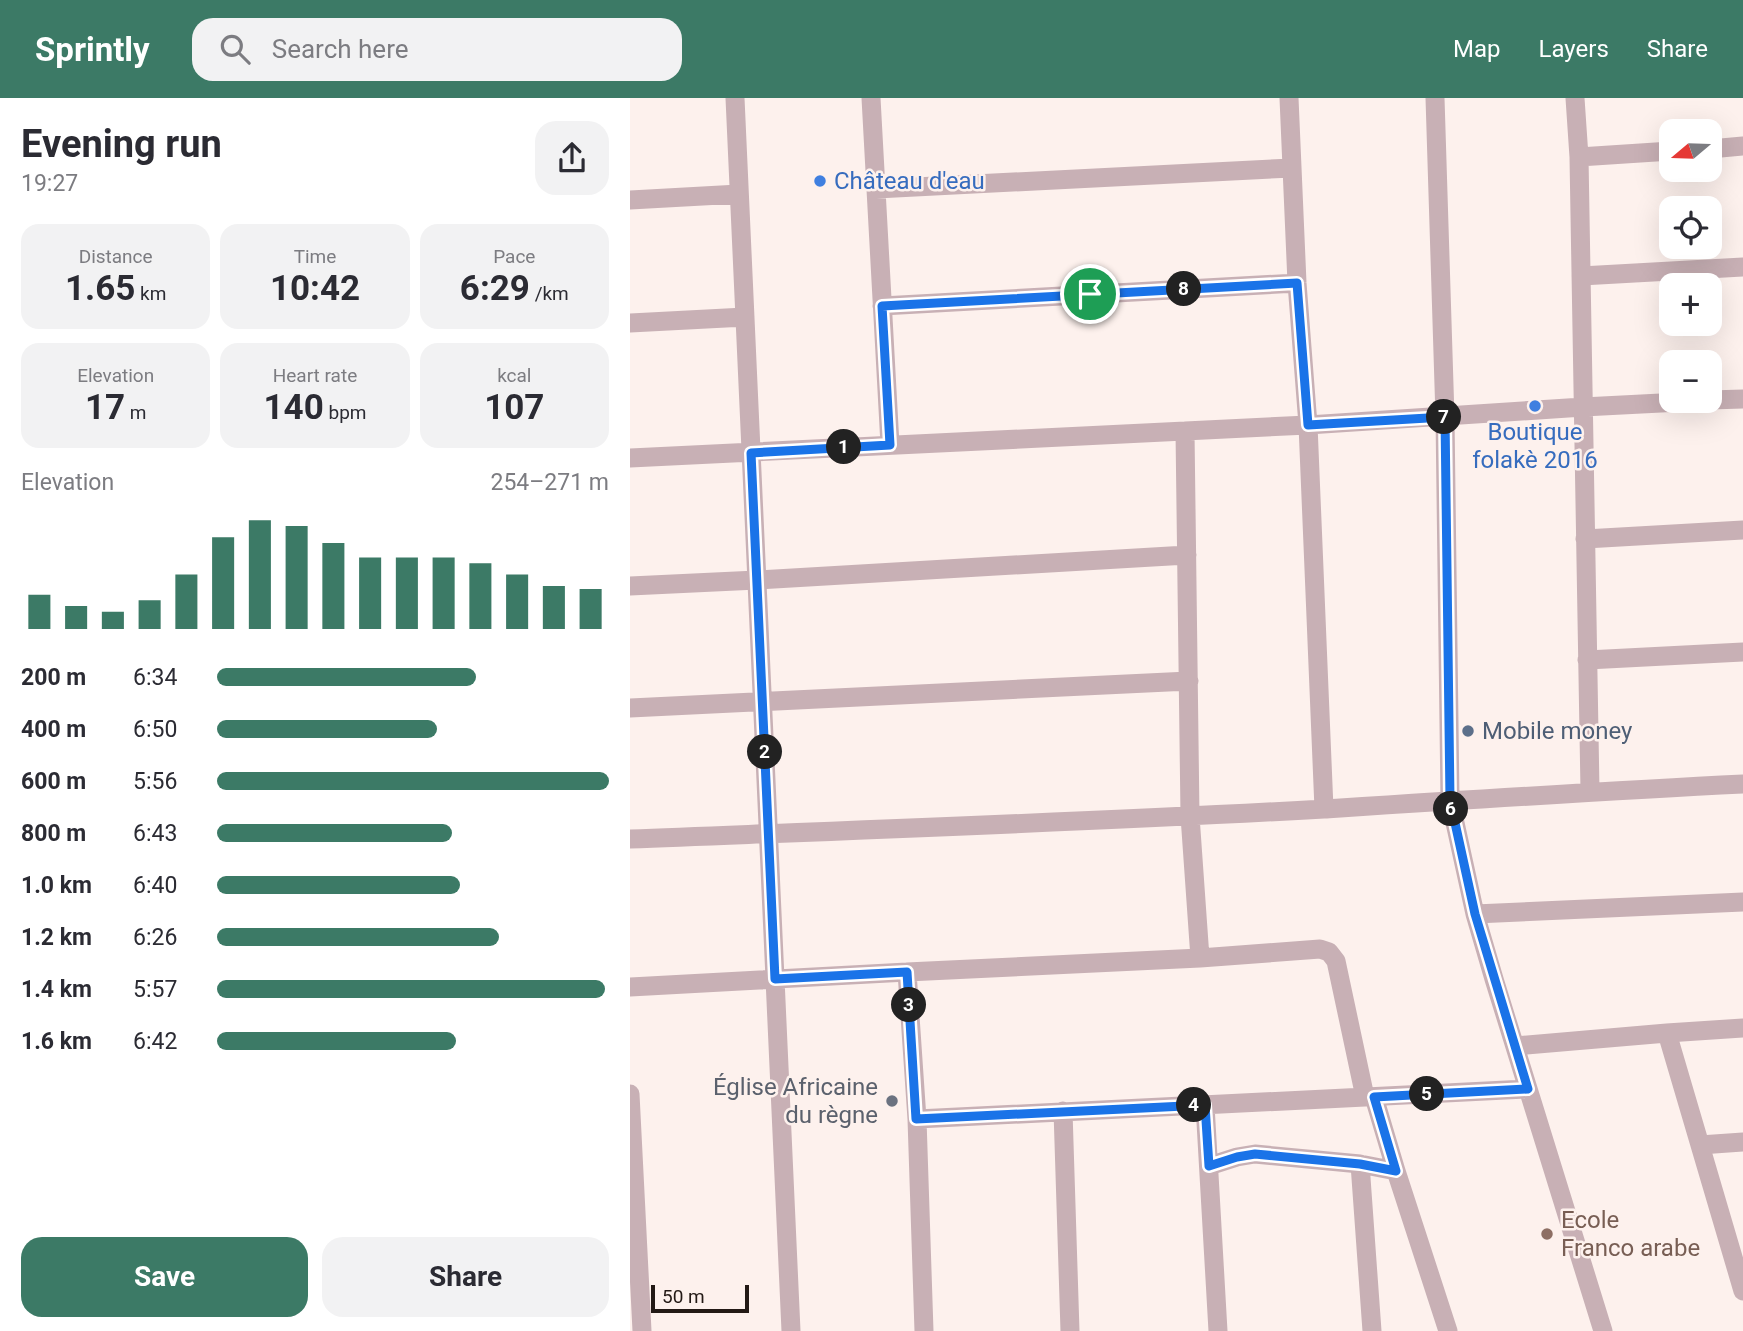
<!DOCTYPE html>
<html lang="en">
<head>
<meta charset="utf-8">
<style>
	body { margin:0; font-family:Roboto,sans-serif; background:#f2f2f3; color:#2b2b33; height:100vh; display:flex; flex-direction:column; font-size:26px; white-space:nowrap }
	* { box-sizing:border-box; margin:0 }
	p { font-size:23px; color:#7c7c81 }
	.icon { flex:none; width:38px; height:38px; fill:none; stroke:currentColor; stroke-width:2; stroke-linecap:round; stroke-linejoin:round }
	.map { position:relative; flex:1; overflow:hidden }
	.side { display:flex; flex-direction:column; background:#fff; width:630px }
	.side>* { flex:none }
	.needle { width:46px; rotate:251deg }
	.fabs { position:absolute; left:1029px; top:21px; display:grid; gap:14px }
	.fabs a { display:grid; place-items:center; width:63px; height:63px; border-radius:14px; background:#fff; box-shadow:0 7px 28px #0002; font-size:35px }
	.scale { position:absolute; left:21px; bottom:18px; width:98px; box-sizing:border-box; padding-left:7px; border:4px solid #231915; border-top:0; font-size:19px; line-height:24px; white-space:nowrap; color:#231915; -webkit-text-stroke:5px #fdf1ed; paint-order:stroke }
	.pin { position:absolute; display:grid; place-items:center; width:60px; height:60px; color:#fff; margin:-30px; border:4px solid #fff; border-radius:50%; box-shadow:0 2px 7px #0007 }
	.km { position:absolute; width:35px; height:35px; margin:-18px; border-radius:50%; background:#222; color:#fff; font-size:19px; line-height:35px; text-align:center }
	.round { display:grid; place-items:center; flex:none; width:74px; height:74px; border-radius:21px; background:#f2f2f3 }
	.overview { display:flex; align-items:center; justify-content:space-between; height:119px; padding:0 21px }
	h1 { font-size:38px; font-weight:700; line-height:52px }
	.metrics { display:grid; grid-template-columns:repeat(3,1fr); gap:10px; height:119px; padding:7px 21px }
	.metrics div { display:grid; align-content:center; border-radius:18px; background:#f2f2f3; text-align:center }
	.metrics b { font-size:35px; font-weight:700 }
	.metrics small { font-size:19px; font-weight:400 }
	.metrics p { font-size:19px }
	.chart { height:196px; padding:14px 21px }
	.chart p { display:flex; justify-content:space-between }
	.chart svg { width:100%; height:126px; margin-top:7px; stroke:#3c7a66; stroke-width:6 }
	.primary-button { display:flex; gap:14px; margin-top:auto; padding:14px 21px }
	.primary-button a { flex:1; height:80px; border-radius:21px; background:#3c7a66; color:#fff; font-size:28px; font-weight:700; line-height:80px; text-align:center }
	.primary-button a+a { background:#f2f2f3; color:#2b2b33 }
	ul { padding:0 21px; list-style:none; font-size:23px }
	li { display:grid; grid-template-columns:112px 84px 1fr; align-items:center; height:52px }
	li i { height:18px; border-radius:9px; background:#3c7a66 }
	header { display:flex; align-items:center; gap:42px; box-sizing:border-box; height:98px; padding:0 35px; background:#3c7a66; color:#fff }
	header strong { font-size:33px }
	nav { display:flex; gap:38px; margin-inline-start:auto; font-size:24px }
	.search { width:490px; height:63px; background:#f2f2f3; display:flex; align-items:center; gap:18px; box-sizing:border-box; padding:0 24px; border-radius:21px; color:#7c7c81; font-size:26px }
	main { display:flex; flex:1; min-height:0 }
	.map>svg:first-child { display:block }
	.lines { fill:none; stroke-linecap:round; stroke-linejoin:round }
	.minor { stroke:#c8b0b5; stroke-width:19 }
	.route-casing { stroke:#fff; stroke-width:14 }
	.route { stroke:#1a73e8; stroke-width:9 }
	.shop-dot { fill:#3f7fe0; stroke:#fdf1ed; stroke-width:2.5 }
	.service-dot { fill:#5c6f8a; stroke:#fdf1ed; stroke-width:2.5 }
	.worship-dot { fill:#6b7280; stroke:#fdf1ed; stroke-width:2.5 }
	.education-dot { fill:#8d6e63; stroke:#fdf1ed; stroke-width:2.5 }
	.labels { text-anchor:middle; stroke-width:5; stroke-linejoin:round; paint-order:stroke }
	.shop-label { font-size:24px; fill:#366cbe; stroke:#fdf1ed; text-anchor:start }
	.service-label { font-size:24px; fill:#4e5e75; stroke:#fdf1ed; text-anchor:start }
	.worship-label { font-size:24px; fill:#5b616d; stroke:#fdf1ed; text-anchor:end }
	.education-label { font-size:24px; fill:#785e54; stroke:#fdf1ed; text-anchor:start }
</style>
</head>
<body>
<header>
<strong>Sprintly</strong>
<div class="search"><svg class="icon" aria-label="search" viewBox="0 0 24 24"><circle cx="10" cy="10" r="6"/><path d="M15 15l6 6"/></svg>Search here</div>
<nav><a>Map</a><a>Layers</a><a>Share</a></nav>
</header>
<main>
<section class="side">
<div class="overview"><div><h1>Evening run</h1><p>19:27</p></div><a class="round"><svg class="icon" aria-label="share" viewBox="0 0 24 24"><path d="M12 15V3M7 8l5-5 5 5M5 13v7h14v-7"/></svg></a></div>
<div class="metrics">
<div><p>Distance</p><b>1.65<small> km</small></b></div>
<div><p>Time</p><b>10:42</b></div>
<div><p>Pace</p><b>6:29<small> /km</small></b></div>
</div>
<div class="metrics">
<div><p>Elevation</p><b>17<small> m</small></b></div>
<div><p>Heart rate</p><b>140<small> bpm</small></b></div>
<div><p>kcal</p><b>107</b></div>
</div>
<div class="chart"><p><span>Elevation</span>254–271 m</p>
<svg viewBox="0 0 160 44" preserveAspectRatio="none"><path d="M5 44V32M15 44V36M25 44V38M35 44V34M45 44V25M55 44V12M65 44V6M75 44V8M85 44V14M95 44V19M105 44V19M115 44V19M125 44V21M135 44V25M145 44V29M155 44V30"/></svg>
</div>
<ul>
<li><b>200 m</b>6:34<i style="width:66%"></i></li>
<li><b>400 m</b>6:50<i style="width:56%"></i></li>
<li><b>600 m</b>5:56<i style="width:100%"></i></li>
<li><b>800 m</b>6:43<i style="width:60%"></i></li>
<li><b>1.0 km</b>6:40<i style="width:62%"></i></li>
<li><b>1.2 km</b>6:26<i style="width:72%"></i></li>
<li><b>1.4 km</b>5:57<i style="width:99%"></i></li>
<li><b>1.6 km</b>6:42<i style="width:61%"></i></li>
</ul>
<div class="primary-button"><a>Save</a><a>Share</a></div>
</section>
<div class="map">
<svg width="1113" height="1233" viewBox="0 0 1113 1233">
	<rect width="100%" height="100%" fill="#fdf1ed"/>
	<g class="lines">
		<path class="minor" d="M105 0 161 1233
			M241 0 260 347
			M659 0 667 185 678 327 694 711
			M805 0 815 319 820 702 845 816 864 881 973 1233
			M945 0 949 59 960 693
			M1080 51 1113 48
			M949 59 1041 53
			M246 91 662 70
			M0 102 109 96
			M951 178 1113 169
			M252 208 667 185
			M0 225 115 219
			M1080 302 1113 301
			M555 333 560 718 570 860
			M0 360 678 327 953 309 1070 303
			M955 441 1113 432
			M0 488 127 482 557 457
			M957 562 1113 554
			M0 610 559 583
			M0 741C231 732 463 724 694 711 834 702 973 693 1113 686
			M845 816 1113 804
			M277 874 287 1021 294 1233
			M0 889 277 874 570 860 690 851 699 854 706 863 735 999
			M1037 935 1113 1193
			M886 948 1037 935 1113 930
			M0 996 12 1233
			M744 999 766 1073 818 1233
			M575 1007 588 1233
			M433 1013 440 1233
			M287 1021 898 991
			M1070 1047 1113 1044
			M730 1066 742 1233
			M579 1068 607 1059 625 1056 730 1066 766 1073"/>
	</g>
	<g class="lines">
		<defs>
			<path id="route" d="M667 185 678 327 815 319 820 702 845 816 898 991 744 999 766 1073 730 1066 625 1056 607 1059 579 1068 575 1007 286 1021 277 874 145 881 121 355 260 347 252 208Z"/>
		</defs>
		<use href="#route" class="route-casing"/>
		<use href="#route" class="route"/>
	</g>
	<g class="shop-dot">
		<circle cx="190" cy="83" r="7"/>
		<circle cx="905" cy="308" r="7"/>
	</g>
	<circle class="service-dot" cx="838" cy="633" r="7"/>
	<circle class="worship-dot" cx="262" cy="1003" r="7"/>
	<circle class="education-dot" cx="917" cy="1136" r="7"/>
	<g class="labels">
		<g class="shop-label">
			<text x="204" y="91">Château d'eau</text>
			<text x="905" y="342" text-anchor="middle">Boutique<tspan x="905" dy="28">folakè 2016</tspan></text>
		</g>
		<g class="service-label">
			<text x="852" y="641">Mobile money</text>
		</g>
		<g class="worship-label">
			<text x="248" y="997">Église Africaine<tspan x="248" dy="28">du règne</tspan></text>
		</g>
		<g class="education-label">
			<text x="931" y="1130">Ecole<tspan x="931" dy="28">Franco arabe</tspan></text>
		</g>
	</g>
</svg>
<div class="fabs">
<a><svg class="needle" viewBox="-14 -14 28 28"><path d="M0-13l5 13h-10z" fill="#e53935"/><path d="M0 13l5-13h-10z" fill="#7c7c81"/></svg></a>
<a><svg class="icon" aria-label="locate" viewBox="0 0 24 24"><circle cx="12" cy="12" r="6"/><path d="M12 2v4M12 18v4M2 12h4M18 12h4"/></svg></a>
<a>+</a>
<a>−</a>
</div>
<div class="scale">50 m</div>
<div class="pin" style="left:460px;top:196px;background:#1e9e55"><svg class="icon" aria-label="arrive" viewBox="0 0 24 24"><path d="M6 21V4h12l-3 4 3 4H6"/></svg></div>
<b class="km" style="left:214px;top:349px">1</b>
<b class="km" style="left:135px;top:654px">2</b>
<b class="km" style="left:279px;top:907px">3</b>
<b class="km" style="left:564px;top:1007px">4</b>
<b class="km" style="left:797px;top:996px">5</b>
<b class="km" style="left:821px;top:711px">6</b>
<b class="km" style="left:814px;top:319px">7</b>
<b class="km" style="left:554px;top:191px">8</b>
</div>
</main>
</body>
</html>
